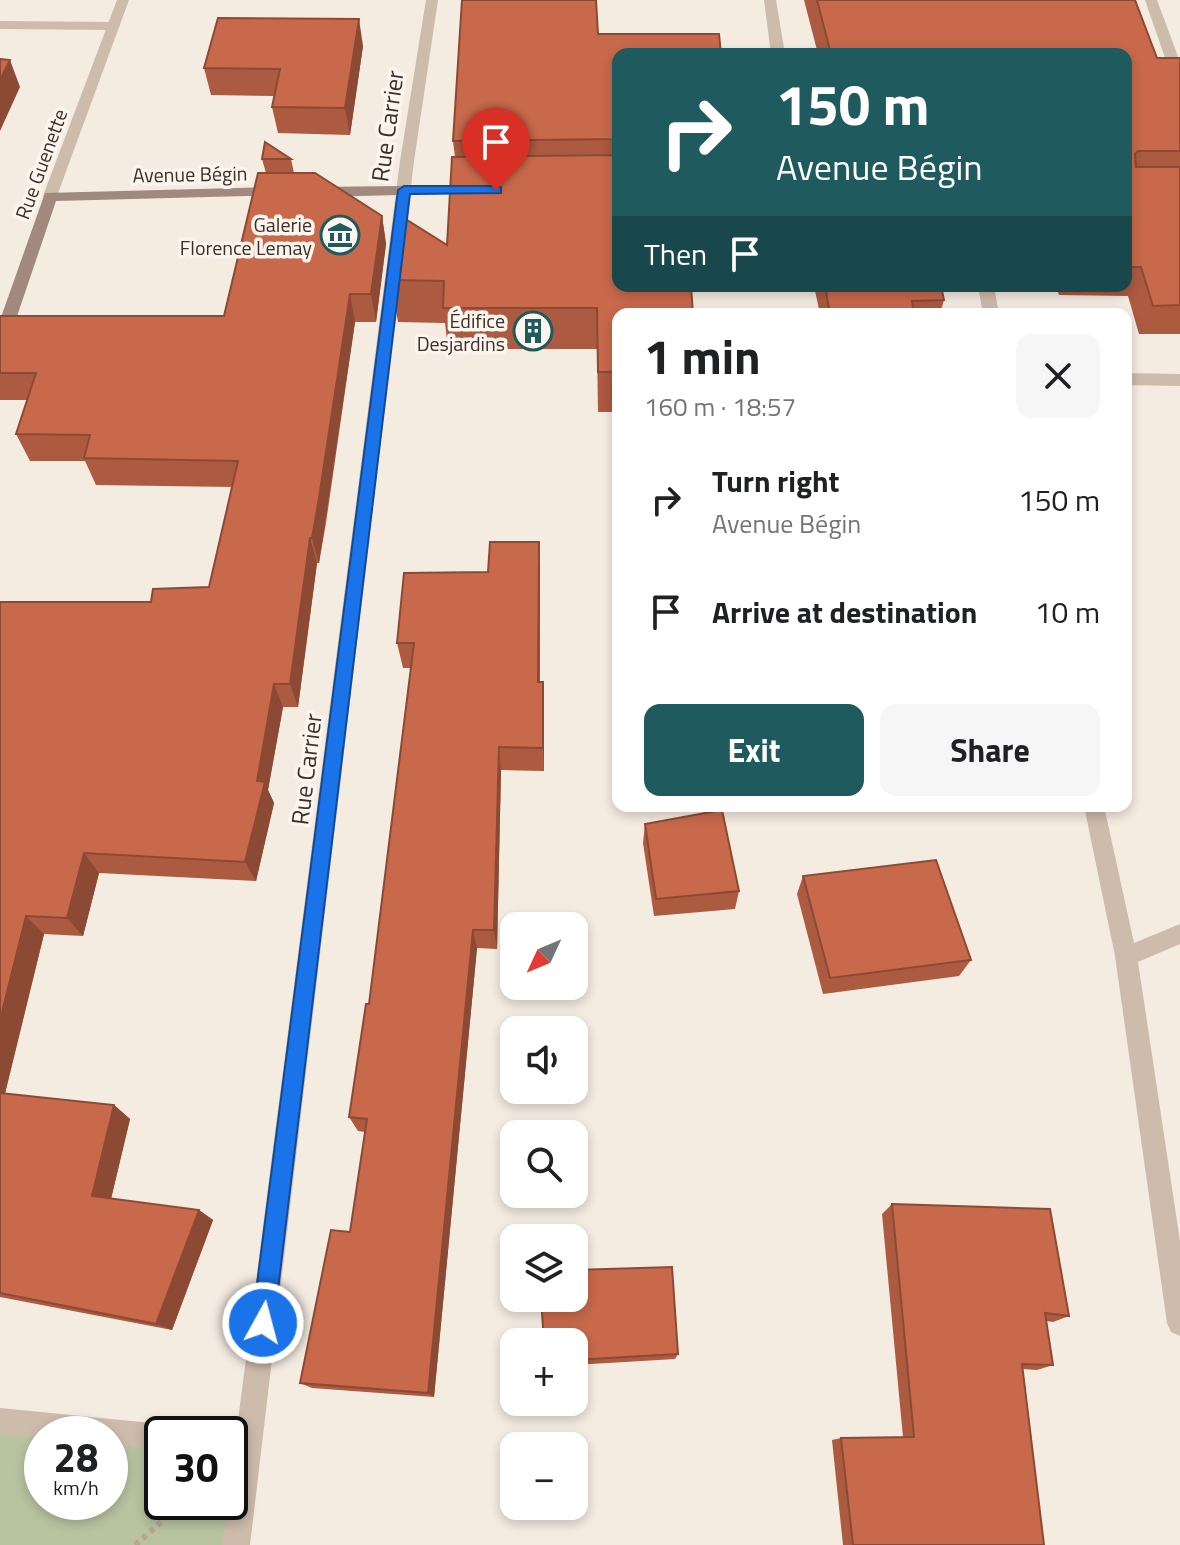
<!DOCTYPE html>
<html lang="en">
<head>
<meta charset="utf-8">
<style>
  :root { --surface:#fff; --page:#f6f6f6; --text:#202124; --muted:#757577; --accent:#1f5a5e }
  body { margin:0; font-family:"Titillium Web",sans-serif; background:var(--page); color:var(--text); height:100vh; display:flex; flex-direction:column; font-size:30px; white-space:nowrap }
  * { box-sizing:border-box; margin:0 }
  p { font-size:26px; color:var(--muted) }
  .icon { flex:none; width:44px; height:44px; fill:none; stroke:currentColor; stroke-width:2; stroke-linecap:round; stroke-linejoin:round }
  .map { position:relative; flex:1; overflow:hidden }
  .side { position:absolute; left:612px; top:308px; width:520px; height:504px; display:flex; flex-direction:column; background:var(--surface); border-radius:16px; box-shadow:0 4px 12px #0003 }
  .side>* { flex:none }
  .hud { position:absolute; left:612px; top:48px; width:520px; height:244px; border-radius:16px; box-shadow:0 4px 12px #0003; background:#1f5a5e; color:#fff; overflow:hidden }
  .needle { width:52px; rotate:226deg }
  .fabs { position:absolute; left:500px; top:912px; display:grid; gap:16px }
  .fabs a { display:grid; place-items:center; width:88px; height:88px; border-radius:16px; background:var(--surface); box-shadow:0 4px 12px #0003; font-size:40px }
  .speed { position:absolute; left:24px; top:1416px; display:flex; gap:16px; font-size:40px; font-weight:700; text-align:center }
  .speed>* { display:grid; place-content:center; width:104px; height:104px; border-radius:50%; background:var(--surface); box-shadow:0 4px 12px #0003; line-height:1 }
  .speed small { font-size:20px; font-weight:400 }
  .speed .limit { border:4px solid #111; border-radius:12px; background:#fff; color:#111 }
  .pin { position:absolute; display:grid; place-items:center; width:68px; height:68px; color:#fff; margin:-82px -34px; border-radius:50% 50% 50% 0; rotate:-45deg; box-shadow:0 0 8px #0007 }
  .pin .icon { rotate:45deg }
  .me { position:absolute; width:88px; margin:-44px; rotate:7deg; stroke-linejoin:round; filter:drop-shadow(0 0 6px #0008) }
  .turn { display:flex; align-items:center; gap:28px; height:168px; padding:0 32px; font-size:36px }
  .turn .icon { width:104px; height:104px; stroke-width:2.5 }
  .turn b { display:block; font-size:56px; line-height:68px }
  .then { display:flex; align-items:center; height:76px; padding:0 32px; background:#0003; gap:16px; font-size:30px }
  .round { display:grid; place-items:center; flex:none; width:84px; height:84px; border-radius:16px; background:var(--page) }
  .overview { display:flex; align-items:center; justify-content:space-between; height:136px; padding:0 32px }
  h1 { font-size:48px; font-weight:700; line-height:60px }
  .action { display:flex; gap:16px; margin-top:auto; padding:16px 32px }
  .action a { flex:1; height:92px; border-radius:16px; background:var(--accent); color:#fff; font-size:32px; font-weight:700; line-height:92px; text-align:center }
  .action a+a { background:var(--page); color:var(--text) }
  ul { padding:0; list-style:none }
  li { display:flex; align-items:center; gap:24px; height:112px; padding:0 32px }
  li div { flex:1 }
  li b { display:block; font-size:30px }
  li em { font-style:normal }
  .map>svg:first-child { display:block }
  .green { fill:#b8c4a0; fill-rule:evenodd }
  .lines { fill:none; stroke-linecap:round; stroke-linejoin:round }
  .path { stroke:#b9a596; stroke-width:6; stroke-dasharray:5 5; stroke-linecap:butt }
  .lane { fill:#cdbbac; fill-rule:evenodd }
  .street { fill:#cdbbac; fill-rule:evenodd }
  .secondary { fill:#a18a7d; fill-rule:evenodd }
  .wall { fill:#ac5a40 }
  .shaded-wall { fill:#8c4a34 }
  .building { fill:#c8694b; stroke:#8c4a34; stroke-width:2 }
  .route { fill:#1a73e8; stroke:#114b97; stroke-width:2 }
  .labels { text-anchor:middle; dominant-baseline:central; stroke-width:7; stroke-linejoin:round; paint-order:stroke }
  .far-street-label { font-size:20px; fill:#3b302b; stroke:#fbf5ee }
  .far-poi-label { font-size:20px; fill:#3b302b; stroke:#fbf5ee; text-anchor:end }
  .street-label { font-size:24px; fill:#3b302b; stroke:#fbf5ee }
</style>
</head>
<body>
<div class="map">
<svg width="1180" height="1545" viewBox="0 0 1180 1545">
  <rect width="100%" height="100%" fill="#f4ebe1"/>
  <!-- green -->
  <path class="green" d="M 0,1421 L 162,1437 L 162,1502 L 230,1502 L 230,1444 L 248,1446 L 235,1545 L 0,1545 ZM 42,1434 L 110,1434 L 110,1502 L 42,1502 Z"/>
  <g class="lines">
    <!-- path -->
    <polyline class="path" points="135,1545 184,1502"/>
    <!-- lane -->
    <g class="lane">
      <polygon points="764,0 776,0 785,54 771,54"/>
      <polygon points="0,21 113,22 120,26 113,30 0,29"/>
      <polygon points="1126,373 1180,374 1180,386 1126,385"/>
    </g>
    <!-- street -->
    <g class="street">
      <polygon points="117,0 129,0 57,196 55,199 45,199 43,196"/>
      <polygon points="426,0 438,0 414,161 250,1545 222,1545 400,161"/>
      <polygon points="1145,0 1157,0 1180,62 1180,85 1173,81"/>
      <polygon points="978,286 994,286 999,314 983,314"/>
      <polygon points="1084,806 1104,806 1134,943 1180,924 1180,944 1138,962 1180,1241 1180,1336 1171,1332 1167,1323 1115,956"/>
      <polygon points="0,1408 162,1424 171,1428 174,1434 162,1434 162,1450 110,1445 110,1434 42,1434 42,1438 0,1434"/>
    </g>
    <!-- secondary -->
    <g class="secondary">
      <polygon points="475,185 482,190 480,193 319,197 312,192 319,187"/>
      <polygon points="279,187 284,189 284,195 56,201 8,343 0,349 0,320 45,193"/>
    </g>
  </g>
  <!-- wall -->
  <g class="wall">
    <polygon points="804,0 1135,0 1157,58 1180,58 1180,334 1139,334 1128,296 1059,295 1056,286 1126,286 1126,54 818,54"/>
    <polygon points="598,34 618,54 618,412 598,412 597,349 448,349 445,323 398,322 391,280 447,245 455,157 453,141"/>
    <polygon points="363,46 350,135 278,133 272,107 274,96 211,95 204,68"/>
    <polygon points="262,159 291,159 294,173 382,216 386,244 376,322 355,322 326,523 319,563 317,563 298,707 283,707 268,790 274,803 256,881 99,873 83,936 44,934 5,1094 114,1105 130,1119 111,1199 199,1210 213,1220 172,1330 0,1297 0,602 151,602 209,587 232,487 96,485 85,461 30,461 16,434 27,400 0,400 0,316 224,316 266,173"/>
    <polygon points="814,286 941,286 944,300 940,314 820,314"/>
    <polygon points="540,568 540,682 543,682 544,706 544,771 501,770 497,949 477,948 434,1397 312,1388 300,1383 350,1232 365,1132 358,1131 349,1117 369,1004 411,668 403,668 397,643"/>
    <polygon points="645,824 739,891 735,909 654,916 643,843"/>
    <polygon points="803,876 971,960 959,976 823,994 797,894"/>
    <polygon points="892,1204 1069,1316 1053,1322 1046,1321 1053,1365 1037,1370 1023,1369 1044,1545 843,1545 832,1440 841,1438 903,1437 882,1214"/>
    <polygon points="574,1342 678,1354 675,1359 574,1365"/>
  </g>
  <!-- shaded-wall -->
  <g class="shaded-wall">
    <polygon points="359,19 363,46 350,135 345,108"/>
    <polygon points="10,60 20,87 0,131 0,80"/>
    <polygon points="382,216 386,244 376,322 371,294"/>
    <polygon points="350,294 355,322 319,563 312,538"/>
    <polygon points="310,538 317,563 298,707 290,684"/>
    <polygon points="539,542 540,568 539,706 538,682"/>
    <polygon points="543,682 544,706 544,771 543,748"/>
    <polygon points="274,684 283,707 268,790 274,803 256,881 245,862 257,781"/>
    <polygon points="499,747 501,770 497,949 494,930"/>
    <polygon points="84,853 99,873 83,936 67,918"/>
    <polygon points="26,916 44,934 2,1105 0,1103 0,1020"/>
    <polygon points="473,930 477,948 434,1397 428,1393"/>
    <polygon points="114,1105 130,1119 109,1207 92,1196"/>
    <polygon points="199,1210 213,1220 172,1330 156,1324"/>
  </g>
  <!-- building -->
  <g class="building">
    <polygon points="462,0 596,0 598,34 719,34 721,54 618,54 618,139 453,141"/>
    <polygon points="817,0 1135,0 1157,58 1180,58 1180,151 1138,151 1135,154 1136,167 1180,167 1180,305 1153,306 1141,267 1126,267 1126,54 831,54"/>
    <polygon points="218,18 359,19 345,108 272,107 280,69 204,68"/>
    <polygon points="0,59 10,60 0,80"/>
    <polygon points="265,142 291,159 262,159"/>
    <polygon points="618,155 618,286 691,286 693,314 618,314 618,372 598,372 597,308 443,308 444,281 391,280 399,215 447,245 452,157"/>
    <polygon points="258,173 315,173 382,216 371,294 350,294 319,498 312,538 310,538 290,684 274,684 257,781 265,782 245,862 84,853 67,918 26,916 0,1020 0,602 151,602 153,589 209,587 238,461 84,458 90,435 16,434 36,373 0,373 0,316 224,316"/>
    <polygon points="825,286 941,286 944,300 912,301 914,314 830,314"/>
    <polygon points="490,542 539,542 538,682 543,682 543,748 499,747 494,930 473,930 428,1393 300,1383 331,1230 350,1232 367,1119 349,1117 366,1004 369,1004 414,643 397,643 404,573 488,572"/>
    <polygon points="722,810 739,891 656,899 645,824"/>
    <polygon points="936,860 971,960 830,978 803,876"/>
    <polygon points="0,1093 114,1105 92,1196 199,1210 156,1324 0,1293"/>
    <polygon points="892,1204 1050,1209 1069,1316 1045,1313 1053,1365 1022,1364 1044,1545 853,1545 841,1438 914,1437"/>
    <polygon points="672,1267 678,1354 574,1360 574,1342 544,1342 541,1298 574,1298 574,1270"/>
  </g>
  <!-- route -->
  <polygon class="route" points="496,186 501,187 501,193 410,194 274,1323 271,1331 263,1334 255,1331 252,1323 398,190 404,186"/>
  <!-- icons -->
  <defs>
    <symbol id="museum-ring" viewBox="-11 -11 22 22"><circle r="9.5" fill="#fbf5ee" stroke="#1f5a5e" stroke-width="1.5"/><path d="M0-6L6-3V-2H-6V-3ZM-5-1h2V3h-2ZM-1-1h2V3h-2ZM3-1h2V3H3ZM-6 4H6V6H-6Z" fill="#1f5a5e"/></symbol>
    <symbol id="building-ring" viewBox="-11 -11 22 22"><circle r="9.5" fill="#fbf5ee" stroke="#1f5a5e" stroke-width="1.5"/><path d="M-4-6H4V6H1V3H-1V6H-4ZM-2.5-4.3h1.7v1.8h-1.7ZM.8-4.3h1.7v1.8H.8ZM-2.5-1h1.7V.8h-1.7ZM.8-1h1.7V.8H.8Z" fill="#1f5a5e"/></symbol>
  </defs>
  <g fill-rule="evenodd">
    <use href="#museum-ring" x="318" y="213" width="44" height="44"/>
    <use href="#building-ring" x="511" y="309" width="44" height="44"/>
  </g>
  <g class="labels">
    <!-- far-street labels -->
    <g class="far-street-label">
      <text transform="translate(41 164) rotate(-70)">Rue Guenette</text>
      <text transform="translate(190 174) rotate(-1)">Avenue Bégin</text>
    </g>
    <!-- far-poi labels -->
    <g class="far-poi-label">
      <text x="312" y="224">Galerie<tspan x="312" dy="23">Florence Lemay</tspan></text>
      <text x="505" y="320">Édifice<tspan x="505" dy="23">Desjardins</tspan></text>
    </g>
    <!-- street labels -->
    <g class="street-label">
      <text transform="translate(387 126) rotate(-82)">Rue Carrier</text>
      <text transform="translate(306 769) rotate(-83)">Rue Carrier</text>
    </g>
  </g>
</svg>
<div class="fabs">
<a><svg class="needle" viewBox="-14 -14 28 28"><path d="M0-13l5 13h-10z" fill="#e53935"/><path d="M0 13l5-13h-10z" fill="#757577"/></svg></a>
<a><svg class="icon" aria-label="sound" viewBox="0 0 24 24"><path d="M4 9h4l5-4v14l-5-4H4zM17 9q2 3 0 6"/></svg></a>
<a><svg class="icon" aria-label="search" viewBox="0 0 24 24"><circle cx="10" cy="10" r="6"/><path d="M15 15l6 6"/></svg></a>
<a><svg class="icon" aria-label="layers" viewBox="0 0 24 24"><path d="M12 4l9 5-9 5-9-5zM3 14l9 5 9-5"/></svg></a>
<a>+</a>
<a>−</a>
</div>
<div class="speed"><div>28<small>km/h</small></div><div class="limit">30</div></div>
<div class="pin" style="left:496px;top:190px;background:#d93025"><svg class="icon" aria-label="arrive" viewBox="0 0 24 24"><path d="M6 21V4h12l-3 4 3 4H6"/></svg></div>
<svg class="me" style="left:263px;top:1323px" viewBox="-20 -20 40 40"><circle r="17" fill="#1a73e8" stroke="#fff" stroke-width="3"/><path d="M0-11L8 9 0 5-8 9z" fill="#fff"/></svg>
<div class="hud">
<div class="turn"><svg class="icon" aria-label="right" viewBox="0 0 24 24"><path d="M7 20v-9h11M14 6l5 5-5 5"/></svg><div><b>150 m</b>Avenue Bégin</div></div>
<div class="then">Then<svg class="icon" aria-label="arrive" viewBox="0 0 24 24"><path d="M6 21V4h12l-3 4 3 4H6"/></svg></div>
</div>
<section class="side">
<div class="overview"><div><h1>1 min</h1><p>160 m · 18:57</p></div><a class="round"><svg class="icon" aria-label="close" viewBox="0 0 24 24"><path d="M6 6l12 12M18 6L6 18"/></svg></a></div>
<ul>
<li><svg class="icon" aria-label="right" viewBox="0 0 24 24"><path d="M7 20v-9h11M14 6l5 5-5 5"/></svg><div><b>Turn right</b><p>Avenue Bégin</p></div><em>150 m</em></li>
<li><svg class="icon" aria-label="arrive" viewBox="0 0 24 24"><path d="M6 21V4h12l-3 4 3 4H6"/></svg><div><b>Arrive at destination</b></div><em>10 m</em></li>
</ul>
<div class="action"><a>Exit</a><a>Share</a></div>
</section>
</div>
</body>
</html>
